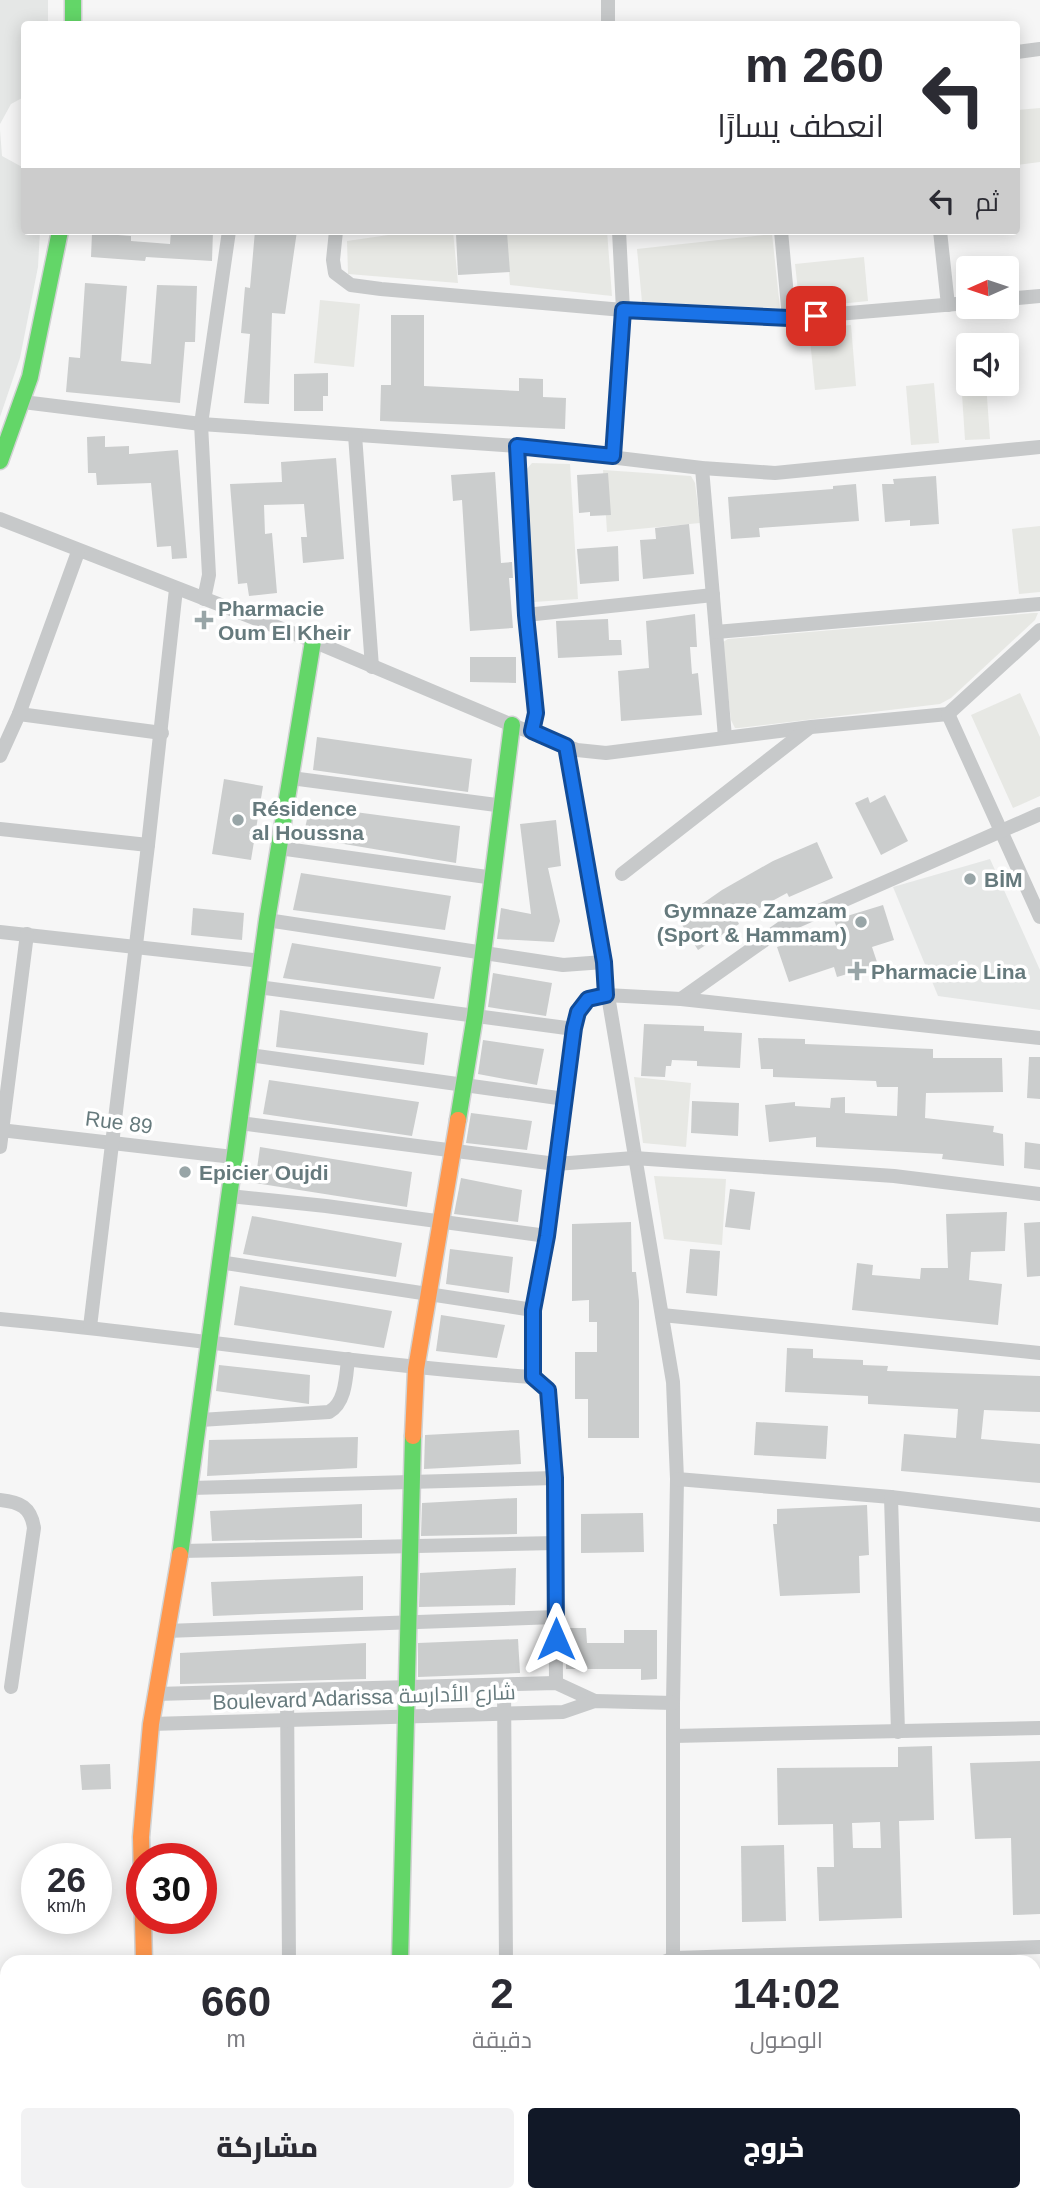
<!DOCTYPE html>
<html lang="ar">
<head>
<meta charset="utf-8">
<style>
  :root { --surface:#fff; --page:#f2f2f3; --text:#2b2b33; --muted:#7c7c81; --accent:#111827 }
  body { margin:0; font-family:Arial,Cairo,sans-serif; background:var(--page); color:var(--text); direction:rtl; height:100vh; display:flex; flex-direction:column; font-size:26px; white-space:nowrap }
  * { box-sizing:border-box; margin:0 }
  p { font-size:23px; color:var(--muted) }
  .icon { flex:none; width:38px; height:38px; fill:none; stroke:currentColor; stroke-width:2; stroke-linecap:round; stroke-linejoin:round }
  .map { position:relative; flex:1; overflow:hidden; direction:ltr }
  .panel { position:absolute; left:0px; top:1955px; width:1041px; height:247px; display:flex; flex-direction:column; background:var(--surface); border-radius:21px 21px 0 0; box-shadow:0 4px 18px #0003; direction:rtl }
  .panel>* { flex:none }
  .hud { position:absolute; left:21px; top:21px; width:999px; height:214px; border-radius:7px; box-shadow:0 4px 18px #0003; direction:rtl; background:#fff; color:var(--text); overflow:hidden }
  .needle { width:46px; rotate:267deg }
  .buttons { position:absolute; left:956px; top:256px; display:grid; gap:14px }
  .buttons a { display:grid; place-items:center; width:63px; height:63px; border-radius:7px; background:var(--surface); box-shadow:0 4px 18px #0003; font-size:35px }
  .speed { position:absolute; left:21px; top:1843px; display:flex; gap:14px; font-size:35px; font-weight:700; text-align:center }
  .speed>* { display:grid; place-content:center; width:91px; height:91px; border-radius:50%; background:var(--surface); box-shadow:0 4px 18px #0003; line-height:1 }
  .speed small { font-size:18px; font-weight:400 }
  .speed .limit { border:10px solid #d22; background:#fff; color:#111 }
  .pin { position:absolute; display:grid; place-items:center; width:60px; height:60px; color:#fff; margin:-30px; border-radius:14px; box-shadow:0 4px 10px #0006 }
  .me { position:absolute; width:77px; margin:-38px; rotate:0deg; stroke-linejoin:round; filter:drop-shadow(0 0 5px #0008) }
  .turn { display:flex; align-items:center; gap:24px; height:147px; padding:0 21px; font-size:32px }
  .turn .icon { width:91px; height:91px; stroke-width:2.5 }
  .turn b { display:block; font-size:49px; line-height:60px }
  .then { display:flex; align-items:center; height:66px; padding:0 21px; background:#0003; gap:14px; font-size:26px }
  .eta { display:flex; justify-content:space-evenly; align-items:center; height:119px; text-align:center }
  .eta b { font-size:42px; font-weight:800; line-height:49px }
  .primary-button { display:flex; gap:14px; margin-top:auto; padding:14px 21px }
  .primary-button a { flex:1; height:80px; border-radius:7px; background:var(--accent); color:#fff; font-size:28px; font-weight:800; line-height:80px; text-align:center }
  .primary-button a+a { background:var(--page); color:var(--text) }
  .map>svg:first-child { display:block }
  .built { fill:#e5e7e6 }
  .green { fill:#e7e8e4 }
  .building { fill:#cbcdcd; fill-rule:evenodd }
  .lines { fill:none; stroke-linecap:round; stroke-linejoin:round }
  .fast-casing { stroke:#d1d2d3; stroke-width:19 }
  .slow-casing { stroke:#d1d2d3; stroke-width:19 }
  .street { stroke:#c7c9ca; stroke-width:14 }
  .fast { stroke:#63d668; stroke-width:16 }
  .slow { stroke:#ff974d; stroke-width:16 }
  .route-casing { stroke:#114b97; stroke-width:18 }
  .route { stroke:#1a73e8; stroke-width:12 }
  .poi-dot { fill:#98a5a7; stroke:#fff; stroke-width:2.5 }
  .labels { text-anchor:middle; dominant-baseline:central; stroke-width:7; stroke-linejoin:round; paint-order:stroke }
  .poi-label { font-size:21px; font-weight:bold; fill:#667a7d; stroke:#fff; text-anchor:start }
  .street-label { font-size:21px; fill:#667a7d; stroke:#fff }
</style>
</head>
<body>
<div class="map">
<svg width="1040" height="2200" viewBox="0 0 1040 2200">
  <rect width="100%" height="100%" fill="#f6f6f6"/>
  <!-- built -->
  <g class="built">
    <polygon points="0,0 48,0 48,24 24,24 24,97 11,104 0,124"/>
    <polygon points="0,130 2,156 24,168 24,231 40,231 38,267 20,358 0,417"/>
    <polygon points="990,859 1040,970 1040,1010 938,996 893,887"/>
  </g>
  <!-- green -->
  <g class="green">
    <polygon points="1040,108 1040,162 1017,165 1017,110"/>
    <polygon points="416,231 453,231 458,283 348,274 347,241"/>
    <polygon points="506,231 607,231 612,296 510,285"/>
    <polygon points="772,234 780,308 642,302 637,249"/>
    <polygon points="864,257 868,301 800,308 795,264"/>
    <polygon points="320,300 360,304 354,367 314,363"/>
    <polygon points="851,325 856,386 815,390 809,329"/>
    <polygon points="961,379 968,379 968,383 986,383 990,439 965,440"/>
    <polygon points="934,383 939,443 911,445 906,386"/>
    <polygon points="532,463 570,464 578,599 534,602 526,470"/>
    <polygon points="603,470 691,476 695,483 700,523 607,532"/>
    <polygon points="1040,526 1040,592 1019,594 1012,529"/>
    <polygon points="1033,613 1038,613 1035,620 951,698 940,704 739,728 735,728 731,720 723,650 723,642 728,639"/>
    <polygon points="1020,693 1040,737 1040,796 1013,808 971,715"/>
    <polygon points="634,1077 691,1083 686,1147 643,1143"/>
    <polygon points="654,1176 726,1179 722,1245 664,1239"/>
  </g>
  <!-- building -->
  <g class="building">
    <polygon points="171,231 213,231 212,261 146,257 145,261 91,257 92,233 131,236 131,241 170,244"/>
    <polygon points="255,231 297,231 285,314 272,313 269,404 244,403 250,334 241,333 245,287 250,288"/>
    <polygon points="493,232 507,233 510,272 458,275 456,234"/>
    <polygon points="85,283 127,286 121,361 151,364 157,285 197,286 195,342 185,342 180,403 66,392 69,357 80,358"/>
    <polygon points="391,315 424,315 424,386 519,391 519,378 543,379 543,397 566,398 565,429 380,421 381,385 391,385"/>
    <polygon points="328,373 328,396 323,396 323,411 294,411 294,374"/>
    <polygon points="105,436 105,447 129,446 129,454 178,450 187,558 172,559 171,546 157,547 151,483 97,485 96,473 88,473 87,437"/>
    <polygon points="336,458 344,559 303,563 301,537 307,537 304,504 264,505 265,534 272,533 277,593 249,596 247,583 238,584 230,484 282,482 281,462"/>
    <polygon points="495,472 501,563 512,562 513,578 509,578 513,628 470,631 462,500 453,501 451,475"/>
    <polygon points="608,473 611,515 590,516 590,512 579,513 577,475"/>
    <polygon points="936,476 939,524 910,526 910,520 885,522 882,484 894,484 893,479"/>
    <polygon points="856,484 859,521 759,528 760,537 731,539 728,497 833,489 833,486"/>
    <polygon points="689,524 694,574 643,579 640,540 656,539 655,528"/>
    <polygon points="618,546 619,581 580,584 577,549"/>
    <polygon points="695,614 697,647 690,647 692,674 698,673 702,715 621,721 618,671 649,668 646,621"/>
    <polygon points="608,619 609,640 621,640 622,655 558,658 556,621"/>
    <polygon points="470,657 516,657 516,683 470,682"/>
    <polygon points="317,737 472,759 468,792 313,770"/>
    <polygon points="224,779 263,786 251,860 212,854"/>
    <polygon points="885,795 908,841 881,855 855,803 868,797 870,803"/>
    <polygon points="310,806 460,826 456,863 303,837"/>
    <polygon points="556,820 561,866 548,868 560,921 554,942 497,939 501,908 531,914 520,824"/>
    <polygon points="817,842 833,878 789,897 787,893 737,920 739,924 698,950 679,920 722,890 773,861"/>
    <polygon points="301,873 451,896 445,930 293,910"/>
    <polygon points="883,905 894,940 872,947 878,965 837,977 834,967 789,982 777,947 837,928 834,920"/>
    <polygon points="193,908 244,913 242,940 191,935"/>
    <polygon points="292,943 441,967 434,999 283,978"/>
    <polygon points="493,973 552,983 546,1016 488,1007"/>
    <polygon points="280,1010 428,1033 424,1065 276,1047"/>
    <polygon points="644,1024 704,1026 704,1031 742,1033 740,1068 697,1066 697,1061 672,1060 671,1066 666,1066 665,1077 641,1076"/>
    <polygon points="758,1038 805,1039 805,1044 933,1049 933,1058 1002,1058 1003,1092 926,1093 925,1118 994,1126 993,1132 1003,1134 1004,1166 942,1159 943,1154 816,1147 816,1137 769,1142 765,1105 795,1102 795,1106 830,1108 831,1098 845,1097 845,1113 897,1116 898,1087 877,1087 876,1081 773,1077 773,1069 761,1069"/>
    <polygon points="483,1040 544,1049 537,1085 478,1074"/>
    <polygon points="1029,1057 1040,1057 1040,1099 1027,1098"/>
    <polygon points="269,1080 419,1102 412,1136 263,1114"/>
    <polygon points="692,1101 739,1103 738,1136 691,1133"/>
    <polygon points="471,1113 532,1121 527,1150 466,1143"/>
    <polygon points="1025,1142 1040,1144 1040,1170 1024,1168"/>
    <polygon points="260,1147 412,1172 407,1207 255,1183"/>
    <polygon points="461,1178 522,1190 518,1222 454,1214"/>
    <polygon points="730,1189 755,1192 750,1230 725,1227"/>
    <polygon points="1007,1212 1005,1251 971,1252 969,1280 1002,1284 998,1325 852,1310 857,1263 873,1265 872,1275 920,1279 921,1268 948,1268 946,1214"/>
    <polygon points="252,1216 402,1243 396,1277 243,1254"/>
    <polygon points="631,1222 632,1272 636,1272 639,1301 639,1438 588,1438 588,1399 575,1399 575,1352 597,1352 597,1322 589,1322 589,1300 572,1301 572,1224"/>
    <polygon points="1040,1222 1040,1276 1027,1277 1024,1223"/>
    <polygon points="450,1249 513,1257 509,1293 446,1284"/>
    <polygon points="690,1249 720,1251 717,1296 686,1293"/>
    <polygon points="240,1286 392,1311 384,1348 234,1325"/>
    <polygon points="441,1315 505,1325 497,1358 436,1351"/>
    <polygon points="787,1348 813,1349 813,1358 863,1360 863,1365 888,1366 887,1371 1040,1376 1040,1412 984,1410 981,1439 1040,1444 1040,1483 901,1471 904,1434 956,1438 958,1409 868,1404 868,1396 785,1392"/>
    <polygon points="219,1365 310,1375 309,1404 216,1391"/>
    <polygon points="756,1422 828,1426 826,1459 754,1455"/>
    <polygon points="519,1430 521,1464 424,1469 425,1435"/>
    <polygon points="358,1437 357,1468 207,1476 209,1440"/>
    <polygon points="517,1498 517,1534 421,1536 422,1503"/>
    <polygon points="362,1504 362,1538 212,1541 210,1511"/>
    <polygon points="867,1505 869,1555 859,1556 860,1593 780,1596 773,1524 777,1524 777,1509"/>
    <polygon points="643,1513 644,1552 581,1553 581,1514"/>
    <polygon points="516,1568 515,1605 419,1607 420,1573"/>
    <polygon points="363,1576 363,1610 213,1616 211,1582"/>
    <polygon points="566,1628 586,1628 587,1643 624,1643 624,1630 657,1630 657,1679 641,1680 641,1669 566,1669"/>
    <polygon points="518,1639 520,1673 418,1677 418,1643"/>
    <polygon points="366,1643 366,1679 180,1684 180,1653"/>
    <path d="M 932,1746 L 934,1820 L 899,1821 L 902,1918 L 819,1921 L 817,1867 L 834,1867 L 833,1824 L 778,1825 L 777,1768 L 898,1767 L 898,1747 ZM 880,1822 L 881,1848 L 853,1848 L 852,1823 Z"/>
    <polygon points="1040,1761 1040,1914 1013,1915 1011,1838 975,1839 970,1763"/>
    <polygon points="110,1764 111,1789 82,1790 80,1765"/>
    <polygon points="784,1845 786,1921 742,1922 741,1846"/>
  </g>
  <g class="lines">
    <defs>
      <g id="fast">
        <polyline points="73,0 73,24"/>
        <polyline points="0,461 30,377 60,231"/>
        <polyline points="458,1120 475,1016 512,725"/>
        <polyline points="180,1555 267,920 313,641"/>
        <polyline points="400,1962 413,1436"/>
      </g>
      <g id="slow">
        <polyline points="413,1436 416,1369 458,1120"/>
        <polyline points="144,1962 141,1837 151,1724 180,1555"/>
      </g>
    </defs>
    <!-- fast casing -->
    <use href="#fast" class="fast-casing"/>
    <!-- slow casing -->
    <use href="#slow" class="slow-casing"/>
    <!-- street -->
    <g class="street">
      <polyline points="608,0 608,24"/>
      <polyline points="1017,52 1040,49"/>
      <polyline points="336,231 333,260 335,273 351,285 381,289 623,310 789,318 968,303"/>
      <polyline points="781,231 789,318"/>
      <polyline points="940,231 948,305"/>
      <polyline points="1006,299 1040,296"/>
      <polyline points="23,402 201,424 517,446 702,468 775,473 1040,447"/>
      <polyline points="355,435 372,667"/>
      <polyline points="517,446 526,615 536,713 532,731"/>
      <polyline points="613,456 623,310 619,231"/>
      <polyline points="702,468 725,737"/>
      <polyline points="0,519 313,641 512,725 577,750 606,753 811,727 948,714 1040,630"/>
      <polyline points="204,599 209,575 201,424 229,231"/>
      <polyline points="526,615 713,595"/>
      <polyline points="716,632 1040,604"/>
      <polyline points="19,714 162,733"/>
      <polyline points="948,714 1040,917"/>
      <polyline points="566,746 673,1382 677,1479 673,1703 673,1962"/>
      <polyline points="0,756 19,714 78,552"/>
      <polyline points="291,778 504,806"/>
      <polyline points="0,829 148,845"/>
      <polyline points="279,848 494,878"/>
      <polyline points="622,874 809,728"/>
      <polyline points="267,920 563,965 604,962"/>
      <polyline points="0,932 262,961"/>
      <polyline points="258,987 574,1029"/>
      <polyline points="681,999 783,927 1040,814"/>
      <polyline points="250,1055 565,1099"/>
      <polyline points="240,1123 556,1164 634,1158 894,1176 1040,1194"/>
      <polyline points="0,1130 233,1157"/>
      <polyline points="0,1147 27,934"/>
      <polyline points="229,1196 326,1206 547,1236"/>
      <polyline points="219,1262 533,1310"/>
      <polyline points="662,1315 1040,1353"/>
      <path d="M 0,1319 C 178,1335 354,1365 533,1377"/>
      <polyline points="90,1327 148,845 176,589"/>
      <path d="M 200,1420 L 329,1412 C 346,1403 346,1376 348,1359"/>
      <polyline points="677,1479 891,1497 1040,1515"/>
      <polyline points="191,1488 555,1478"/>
      <polyline points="891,1497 898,1732"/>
      <path d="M 0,1500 C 20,1502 31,1507 34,1528 L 11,1687"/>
      <polyline points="181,1551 556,1543"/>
      <polyline points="166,1631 556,1617"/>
      <polyline points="556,1683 555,1478 548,1390 533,1377 533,1310 547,1236 574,1029 578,1012 588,999 606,995 681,999 1040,1038"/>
      <polyline points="504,1685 506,1962"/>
      <polyline points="287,1692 289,1962"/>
      <polyline points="156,1694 556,1683 595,1701"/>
      <polyline points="151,1724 563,1712 595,1701 673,1703"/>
      <polyline points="673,1736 1040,1728"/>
      <polyline points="664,1962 674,1958 1040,1947"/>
      <polyline points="1034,2098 1040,2085"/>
      <polyline points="0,2150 7,2149"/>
      <polyline points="160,2194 160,2200"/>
      <polyline points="291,2194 291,2200"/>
      <polyline points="670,2194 670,2200"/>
      <polyline points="395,2200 395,2194"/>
      <polyline points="502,2200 502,2194"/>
      <polyline points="984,2200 986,2194"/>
    </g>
    <!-- fast -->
    <use href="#fast" class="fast"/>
    <!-- slow -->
    <use href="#slow" class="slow"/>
  </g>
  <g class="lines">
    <defs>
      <polyline id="route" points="556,1639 555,1478 548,1390 533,1377 533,1310 547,1236 574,1028 578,1012 588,999 606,995 604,962 566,746 532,731 536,713 526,615 517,446 613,456 623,310 789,318 816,316"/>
    </defs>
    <!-- route casing -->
    <use href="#route" class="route-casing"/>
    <!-- route -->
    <use href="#route" class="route"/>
  </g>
  <!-- markers -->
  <g class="poi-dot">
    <path d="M200.5 609.5h7v7h7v7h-7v7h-7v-7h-7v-7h7z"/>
    <circle cx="238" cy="820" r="7"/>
    <circle cx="970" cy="879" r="7"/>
    <circle cx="861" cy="922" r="7"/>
    <path d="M853.5 960.5h7v7h7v7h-7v7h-7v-7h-7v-7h7z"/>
    <circle cx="185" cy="1172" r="7"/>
  </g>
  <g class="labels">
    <!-- poi labels -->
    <g class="poi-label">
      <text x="218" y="608">Pharmacie<tspan x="218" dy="24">Oum El Kheir</tspan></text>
      <text x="252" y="808">Résidence<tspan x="252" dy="24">al Houssna</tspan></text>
      <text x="984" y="879">BİM</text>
      <text x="847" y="910" text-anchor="end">Gymnaze Zamzam<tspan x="847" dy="24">(Sport &amp; Hammam)</tspan></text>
      <text x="871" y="971">Pharmacie Lina</text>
      <text x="199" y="1172">Epicier Oujdi</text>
    </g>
    <!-- street labels -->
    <g class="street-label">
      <text transform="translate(119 1122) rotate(7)">Rue 89</text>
      <text transform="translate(364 1697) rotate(-2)">Boulevard Adarissa شارع الأدارسة</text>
    </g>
  </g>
</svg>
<div class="buttons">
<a><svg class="needle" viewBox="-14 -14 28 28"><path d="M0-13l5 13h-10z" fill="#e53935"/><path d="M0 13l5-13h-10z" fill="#7c7c81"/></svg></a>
<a><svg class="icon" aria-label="sound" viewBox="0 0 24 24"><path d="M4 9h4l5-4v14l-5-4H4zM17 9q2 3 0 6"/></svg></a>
</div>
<div class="speed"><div>26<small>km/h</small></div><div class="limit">30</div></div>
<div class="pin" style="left:816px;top:316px;background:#d93025"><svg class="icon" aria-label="arrive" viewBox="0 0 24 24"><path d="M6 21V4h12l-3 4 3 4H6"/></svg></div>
<svg class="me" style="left:556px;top:1639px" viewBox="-20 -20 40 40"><path d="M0-17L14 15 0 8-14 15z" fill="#1a73e8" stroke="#fff" stroke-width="4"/></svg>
<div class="hud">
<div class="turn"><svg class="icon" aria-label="left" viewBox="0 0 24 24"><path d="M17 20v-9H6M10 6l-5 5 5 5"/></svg><div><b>260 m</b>انعطف يسارًا</div></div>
<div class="then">ثم<svg class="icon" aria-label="left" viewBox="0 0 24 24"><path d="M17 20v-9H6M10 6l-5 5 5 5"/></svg></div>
</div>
<section class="panel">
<div class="eta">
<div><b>14:02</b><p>الوصول</p></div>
<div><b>2</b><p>دقيقة</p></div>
<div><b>660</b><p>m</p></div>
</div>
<div class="primary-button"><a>خروج</a><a>مشاركة</a></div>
</section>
</div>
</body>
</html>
